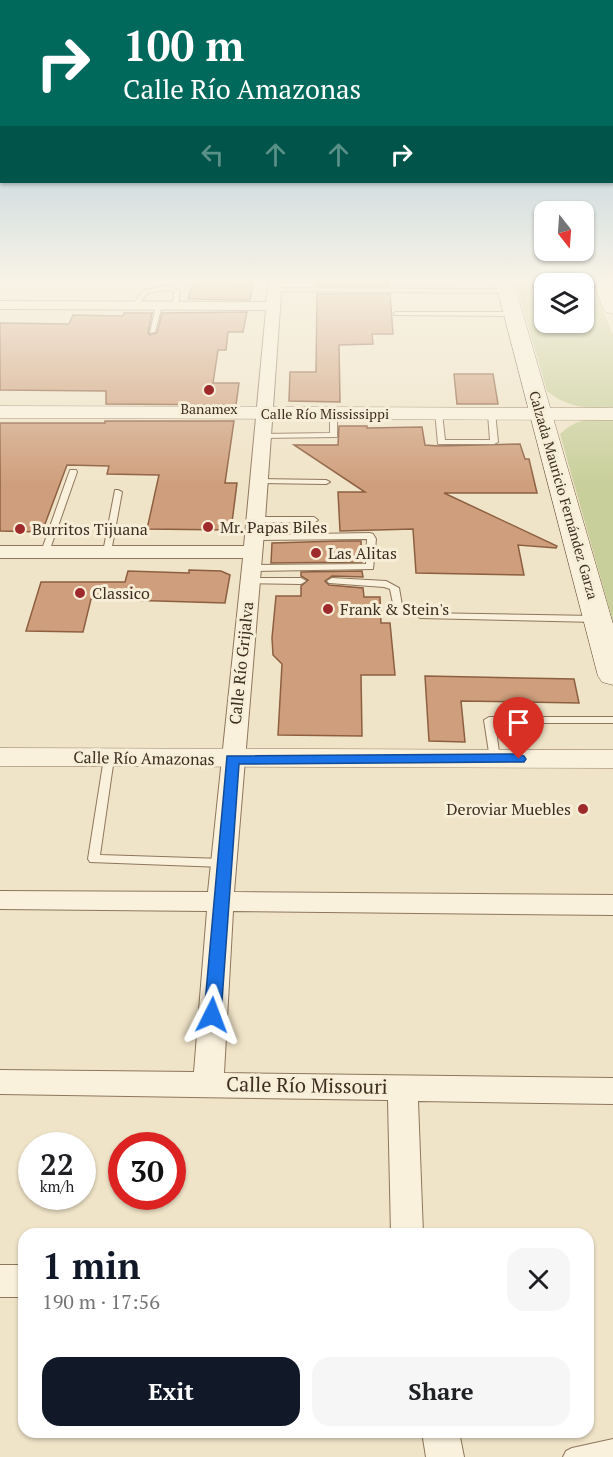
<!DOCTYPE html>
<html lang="en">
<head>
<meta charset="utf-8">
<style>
  :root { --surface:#fff; --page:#f6f6f6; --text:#202124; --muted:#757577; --accent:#111827 }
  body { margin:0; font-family:"PT Serif",serif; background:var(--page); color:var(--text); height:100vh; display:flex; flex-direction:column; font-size:22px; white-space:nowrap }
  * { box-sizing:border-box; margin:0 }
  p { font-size:20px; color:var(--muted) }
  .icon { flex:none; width:33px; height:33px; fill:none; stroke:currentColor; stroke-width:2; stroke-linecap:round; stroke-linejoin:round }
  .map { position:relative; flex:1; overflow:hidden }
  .side { position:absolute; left:18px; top:1228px; width:576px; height:210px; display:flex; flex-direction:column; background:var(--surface); border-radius:18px; box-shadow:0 2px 4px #0004 }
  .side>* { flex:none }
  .guide { position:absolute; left:0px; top:0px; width:614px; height:183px; box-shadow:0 2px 4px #0004; background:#00695c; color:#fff; overflow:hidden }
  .needle { width:39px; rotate:163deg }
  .tools { position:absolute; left:534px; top:201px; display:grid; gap:12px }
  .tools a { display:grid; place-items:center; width:60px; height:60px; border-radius:12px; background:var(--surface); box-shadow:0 2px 4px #0004; font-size:30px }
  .speed { position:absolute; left:18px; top:1132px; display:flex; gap:12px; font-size:30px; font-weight:700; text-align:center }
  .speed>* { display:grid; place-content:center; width:78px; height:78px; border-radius:50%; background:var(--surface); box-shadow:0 2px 4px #0004; line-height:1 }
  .speed small { font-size:15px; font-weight:400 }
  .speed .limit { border:9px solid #d22; background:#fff; color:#111 }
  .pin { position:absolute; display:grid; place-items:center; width:51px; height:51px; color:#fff; margin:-62px -26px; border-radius:50% 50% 50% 0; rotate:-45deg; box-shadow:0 0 6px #0007 }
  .pin .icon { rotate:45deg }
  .me { position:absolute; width:66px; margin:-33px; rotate:3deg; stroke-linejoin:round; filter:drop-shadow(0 0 4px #0008) }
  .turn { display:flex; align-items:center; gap:21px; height:126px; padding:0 24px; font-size:27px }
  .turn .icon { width:78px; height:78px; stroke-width:2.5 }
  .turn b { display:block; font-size:42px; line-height:51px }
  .lanes { display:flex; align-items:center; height:57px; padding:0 24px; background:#0003; justify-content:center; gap:30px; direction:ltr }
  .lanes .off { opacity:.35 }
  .round { display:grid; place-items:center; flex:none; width:63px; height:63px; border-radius:18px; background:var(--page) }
  .head { display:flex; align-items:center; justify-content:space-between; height:102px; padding:0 24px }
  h1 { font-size:36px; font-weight:700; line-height:45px; color:var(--accent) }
  .action { display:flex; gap:12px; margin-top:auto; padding:12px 24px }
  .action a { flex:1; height:69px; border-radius:18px; background:var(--accent); color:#fff; font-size:24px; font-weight:700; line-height:69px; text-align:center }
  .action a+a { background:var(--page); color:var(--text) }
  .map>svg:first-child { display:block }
  .green { fill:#c9cf9b; fill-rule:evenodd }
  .building { fill:#cf9f7d; stroke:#8d5f41; stroke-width:1.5 }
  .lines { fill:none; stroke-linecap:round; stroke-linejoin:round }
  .service-casing { stroke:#8d765c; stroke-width:2 }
  .minor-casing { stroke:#8d765c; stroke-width:2 }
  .tertiary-casing { stroke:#8d765c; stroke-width:1 }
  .secondary-casing { stroke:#6f573f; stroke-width:1 }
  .service { fill:#faf1dc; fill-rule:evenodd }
  .minor { fill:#faf1dc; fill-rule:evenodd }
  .tertiary { fill:#faf1dc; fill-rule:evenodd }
  .secondary { fill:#faf1dc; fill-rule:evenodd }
  .route { fill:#1a73e8; stroke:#114b97; stroke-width:1.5 }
  .poi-dot { fill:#9e2a2b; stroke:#f7eed8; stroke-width:2 }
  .labels { text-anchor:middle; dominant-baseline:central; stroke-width:6; stroke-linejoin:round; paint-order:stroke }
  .far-poi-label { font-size:14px; fill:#3d2e20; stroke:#f7eed8 }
  .far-street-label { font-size:14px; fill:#3d2e20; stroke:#f7eed8 }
  .poi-label { font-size:16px; fill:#3d2e20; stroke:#f7eed8; text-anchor:start }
  .street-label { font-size:16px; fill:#3d2e20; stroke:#f7eed8 }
  .near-street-label { font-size:20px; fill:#3d2e20; stroke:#f7eed8 }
</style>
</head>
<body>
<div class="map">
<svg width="613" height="1457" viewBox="0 0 613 1457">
  <rect width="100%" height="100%" fill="#f0e4c8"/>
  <!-- green -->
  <g class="green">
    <path d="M 515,280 L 590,280 L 613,335 L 613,407 C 589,410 566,407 547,391 ZM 544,284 L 584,284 L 584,322 L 544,322 Z"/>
    <path d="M 599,418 L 613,420 L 613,622 L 560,434 C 572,422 583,420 599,418 Z"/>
  </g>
  <!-- building -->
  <g class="building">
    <polygon points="318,280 388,280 389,286 318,286"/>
    <polygon points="193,283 253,284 250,300 188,299"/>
    <polygon points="317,294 390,294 393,334 372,334 373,344 339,345 340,402 289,401 290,372 316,372"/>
    <polygon points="247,312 243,332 228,332 226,350 218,350 213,383 239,383 236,405 106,404 106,391 0,390 0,323 69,324 73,315 123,316 124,313 152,313 148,333 150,335 157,333 162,313"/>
    <polygon points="454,374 493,374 498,404 457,404"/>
    <polygon points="105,421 234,421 225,483 237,483 231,530 147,529 159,475 107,474 109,466 67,465 42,532 0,531 0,423 105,423"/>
    <polygon points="339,426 367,426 367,428 422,427 425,445 438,446 520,444 525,459 529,459 537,493 444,493 557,546 556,548 518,545 524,575 416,573 413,529 340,531 338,492 365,492 294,445 338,445"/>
    <polygon points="340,541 361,541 362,562 271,563 272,543"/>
    <polygon points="189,570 221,571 230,575 225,603 91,599 83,632 26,631 41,582 125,582 128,571 189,573"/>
    <polygon points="362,571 363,577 332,576 325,581 329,585 363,588 364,597 380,597 381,623 390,623 395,675 361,675 362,736 278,735 282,664 273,655 272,638 276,596 301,596 301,586 308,580 301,576 301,572"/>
    <polygon points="425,676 574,679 579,703 461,701 465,742 429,741"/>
  </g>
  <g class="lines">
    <defs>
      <g id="service">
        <polygon points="165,286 180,290 178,306 173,305 174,291 165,290 148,293 137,306 132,305 144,290"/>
        <polygon points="274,288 508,289 511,291 508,293 272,291 271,290"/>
        <polygon points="159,303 162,305 155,332 150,333 156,305"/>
        <polygon points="396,312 514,312 517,314 514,316 394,315 394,313"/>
        <polygon points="330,410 337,412 337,437 262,438 258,436 262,434 330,433"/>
        <polygon points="435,411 442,413 445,440 490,440 488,414 495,412 498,442 494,444 438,444"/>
        <polygon points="70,470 76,470 77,472 49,552 48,554 42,554 41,552"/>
        <polygon points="256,479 326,480 330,482 326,484 259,483 255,481"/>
        <polygon points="115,490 118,490 122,492 111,552 107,555 103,552"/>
        <polygon points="256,517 314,517 318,520 314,523 253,522 252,520"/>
        <polygon points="370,533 373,534 376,539 373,569 251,571 247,568 251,565 366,564 367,539 254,540 251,539 251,535"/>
        <polygon points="250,578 301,578 306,581 301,584 247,583 245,581"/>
        <polygon points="332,578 386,581 399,588 403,611 398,614 395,613 390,589 384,587 329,583 327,581"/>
        <polygon points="423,613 596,616 601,619 596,622 420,618 418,616 420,614"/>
        <polygon points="489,717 613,717 613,723 495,723 500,759 495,762 490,759 484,720"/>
        <polygon points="109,755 114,758 100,855 223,859 227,860 229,863 227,866 223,867 90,862 88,859 104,758"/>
        <polygon points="613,1439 613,1457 563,1457 566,1451 572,1448"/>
      </g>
      <g id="minor">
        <polygon points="269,280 282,280 265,520 234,892 613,895 613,915 233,911 224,1073 613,1078 613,1104 418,1101 423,1234 391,1234 388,1100 0,1094 0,1070 194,1072 207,911 0,909 0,891 208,892 243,558 0,558 0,546 244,546 266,310 0,309 0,301 266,302"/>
        <rect x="0" y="1265" width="24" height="32"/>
        <polygon points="422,1432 459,1432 464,1457 426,1457"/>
      </g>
      <g id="tertiary">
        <polygon points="0,406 613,408 613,420 0,418"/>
        <polygon points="0,748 613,750 613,768 0,766"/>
      </g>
      <g id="secondary">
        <polygon points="495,280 513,280 613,624 613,685 602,682 598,676"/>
        <polygon points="592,280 610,280 613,286 613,314 606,312 603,308"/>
      </g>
    </defs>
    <!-- service casing -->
    <use href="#service" class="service-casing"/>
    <!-- minor casing -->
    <use href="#minor" class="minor-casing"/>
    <!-- tertiary casing -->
    <use href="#tertiary" class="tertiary-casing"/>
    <!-- secondary casing -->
    <use href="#secondary" class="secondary-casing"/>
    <!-- service -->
    <use href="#service" class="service"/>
    <!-- minor -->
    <use href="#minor" class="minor"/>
    <!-- tertiary -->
    <use href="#tertiary" class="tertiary"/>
    <!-- secondary -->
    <use href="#secondary" class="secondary"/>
  </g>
  <!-- sky -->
  <linearGradient id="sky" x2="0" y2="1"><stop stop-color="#8fbad6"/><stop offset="0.58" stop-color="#f8f3e6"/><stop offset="1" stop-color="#f8f3e6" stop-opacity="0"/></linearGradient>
  <rect width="613" height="484" fill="url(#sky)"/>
  <!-- route -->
  <polygon class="route" points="519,754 524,756 526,759 524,762 239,764 221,1015 218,1020 212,1022 206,1020 204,1015 227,756"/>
  <!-- markers -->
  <g class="poi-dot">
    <circle cx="209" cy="390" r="6"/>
    <circle cx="208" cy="527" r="6"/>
    <circle cx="20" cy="529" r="6"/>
    <circle cx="316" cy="553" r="6"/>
    <circle cx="80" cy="593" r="6"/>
    <circle cx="328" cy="609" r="6"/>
    <circle cx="583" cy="809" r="6"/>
  </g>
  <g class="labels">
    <!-- far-poi labels -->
    <g class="far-poi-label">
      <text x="209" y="408">Banamex</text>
    </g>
    <!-- far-street labels -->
    <g class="far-street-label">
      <text x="325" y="413">Calle Río Mississippi</text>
      <text transform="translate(564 495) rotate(74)">Calzada Mauricio Fernández Garza</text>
    </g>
    <!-- poi labels -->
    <g class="poi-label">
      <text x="220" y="527">Mr. Papas Biles</text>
      <text x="32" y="529">Burritos Tijuana</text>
      <text x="328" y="553">Las Alitas</text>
      <text x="92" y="593">Classico</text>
      <text x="340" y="609">Frank &amp; Stein's</text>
      <text x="571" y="809" text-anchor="end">Deroviar Muebles</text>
    </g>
    <!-- street labels -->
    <g class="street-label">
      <text transform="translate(241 663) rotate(-84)">Calle Río Grijalva</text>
      <text transform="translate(144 758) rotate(1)">Calle Río Amazonas</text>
    </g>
    <!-- near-street labels -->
    <g class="near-street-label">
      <text transform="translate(307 1085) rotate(1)">Calle Río Missouri</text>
    </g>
  </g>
</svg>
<div class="tools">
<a><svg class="needle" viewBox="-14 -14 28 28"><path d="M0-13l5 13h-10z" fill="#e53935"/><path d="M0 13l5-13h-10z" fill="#757577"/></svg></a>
<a><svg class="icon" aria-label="layers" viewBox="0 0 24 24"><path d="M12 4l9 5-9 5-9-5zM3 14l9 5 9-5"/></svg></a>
</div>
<div class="speed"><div>22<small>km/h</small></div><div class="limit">30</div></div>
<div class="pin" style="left:519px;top:759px;background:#d93025"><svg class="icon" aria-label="arrive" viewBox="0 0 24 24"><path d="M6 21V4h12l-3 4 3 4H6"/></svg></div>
<svg class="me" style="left:212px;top:1015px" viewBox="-20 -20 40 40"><path d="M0-17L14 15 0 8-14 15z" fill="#1a73e8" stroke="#fff" stroke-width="4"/></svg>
<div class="guide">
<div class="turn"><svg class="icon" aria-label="right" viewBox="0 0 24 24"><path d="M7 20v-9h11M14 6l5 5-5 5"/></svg><div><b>100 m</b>Calle Río Amazonas</div></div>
<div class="lanes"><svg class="icon off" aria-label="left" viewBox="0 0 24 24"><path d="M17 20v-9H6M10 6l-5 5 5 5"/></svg><svg class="icon off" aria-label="ahead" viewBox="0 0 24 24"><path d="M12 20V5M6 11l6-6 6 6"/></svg><svg class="icon off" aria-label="ahead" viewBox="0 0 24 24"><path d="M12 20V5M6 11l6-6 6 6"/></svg><svg class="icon" aria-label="right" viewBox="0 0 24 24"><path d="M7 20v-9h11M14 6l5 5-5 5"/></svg></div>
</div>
<section class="side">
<div class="head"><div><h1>1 min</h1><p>190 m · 17:56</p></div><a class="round"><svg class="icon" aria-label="close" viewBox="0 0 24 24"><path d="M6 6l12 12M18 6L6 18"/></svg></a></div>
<div class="action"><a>Exit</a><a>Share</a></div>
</section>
</div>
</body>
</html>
